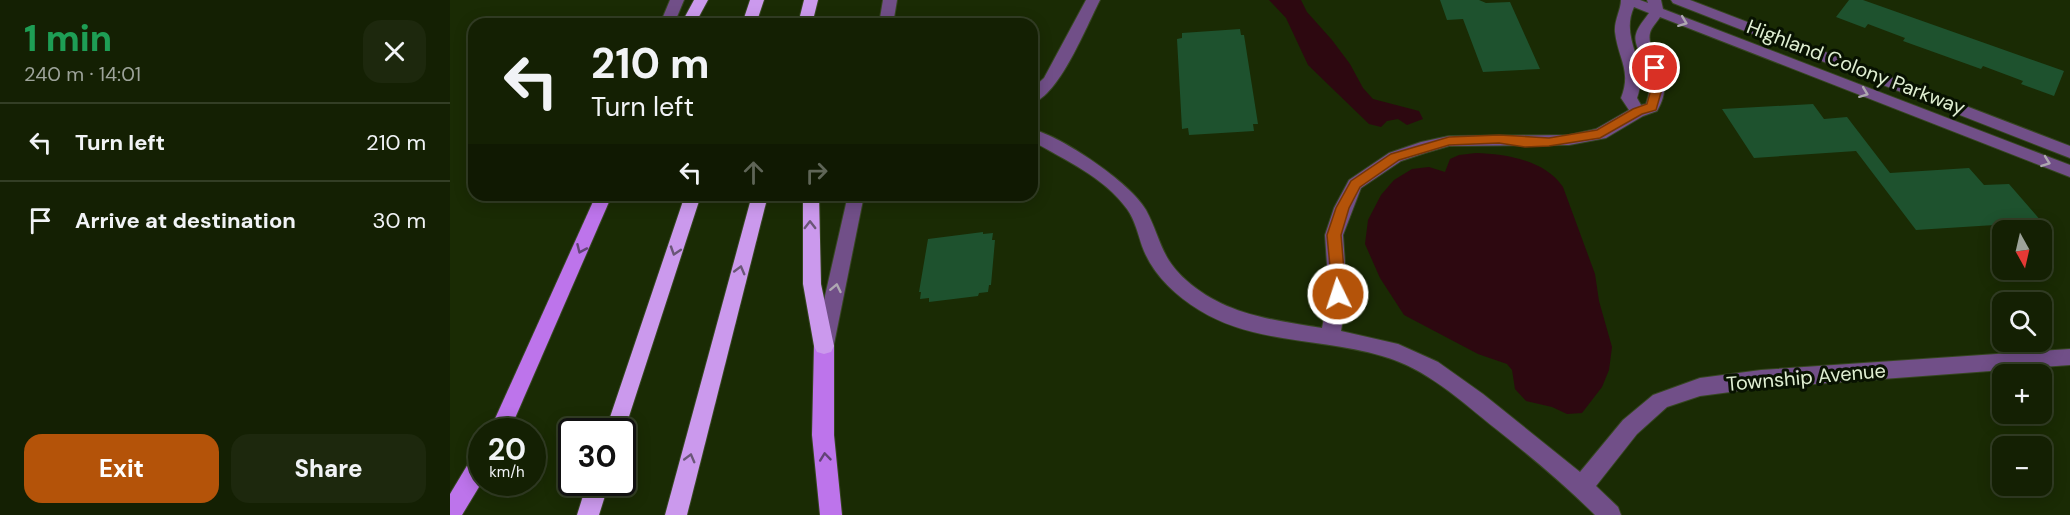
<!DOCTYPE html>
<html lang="en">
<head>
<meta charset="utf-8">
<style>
  :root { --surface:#142003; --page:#1d280d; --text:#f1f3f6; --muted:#9da39a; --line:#333e25; --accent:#b45309 }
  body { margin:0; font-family:"DM Sans",sans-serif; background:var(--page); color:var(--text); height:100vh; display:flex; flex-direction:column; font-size:22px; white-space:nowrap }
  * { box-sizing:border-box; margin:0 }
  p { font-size:20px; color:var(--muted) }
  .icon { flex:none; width:33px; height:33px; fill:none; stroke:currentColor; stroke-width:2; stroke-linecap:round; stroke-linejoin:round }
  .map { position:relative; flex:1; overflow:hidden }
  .drawer { display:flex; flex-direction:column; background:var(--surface); width:450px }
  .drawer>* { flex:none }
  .hud { position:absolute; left:18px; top:18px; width:570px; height:183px; border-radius:18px; box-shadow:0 3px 15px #0003,0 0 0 2px var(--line); background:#142003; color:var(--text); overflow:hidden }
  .needle { width:39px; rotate:172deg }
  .controls { position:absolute; left:1542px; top:220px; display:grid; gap:12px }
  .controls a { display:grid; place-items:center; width:60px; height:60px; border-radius:12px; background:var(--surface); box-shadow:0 3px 15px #0003,0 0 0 2px var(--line); font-size:30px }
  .speed { position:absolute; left:18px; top:418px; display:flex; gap:12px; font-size:30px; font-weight:700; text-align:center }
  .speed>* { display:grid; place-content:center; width:78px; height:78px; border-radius:50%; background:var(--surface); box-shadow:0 3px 15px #0003,0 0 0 2px var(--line); line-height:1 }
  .speed small { font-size:15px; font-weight:400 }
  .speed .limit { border:3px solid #111; border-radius:9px; background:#fff; color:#111 }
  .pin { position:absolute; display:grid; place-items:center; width:51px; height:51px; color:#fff; margin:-26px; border:3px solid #fff; border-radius:50%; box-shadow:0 2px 6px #0007 }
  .me { position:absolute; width:66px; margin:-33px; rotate:356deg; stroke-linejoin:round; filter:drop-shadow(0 0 4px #0008) }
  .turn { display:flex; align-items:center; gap:21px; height:126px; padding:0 24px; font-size:27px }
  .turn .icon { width:78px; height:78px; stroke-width:2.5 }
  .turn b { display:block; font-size:42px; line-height:51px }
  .lanes { display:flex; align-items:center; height:57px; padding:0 24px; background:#0003; justify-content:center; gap:30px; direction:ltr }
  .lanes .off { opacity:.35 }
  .round { display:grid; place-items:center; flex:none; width:63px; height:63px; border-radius:18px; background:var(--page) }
  .head { display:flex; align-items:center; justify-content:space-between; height:102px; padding:0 24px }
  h1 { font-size:36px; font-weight:800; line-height:45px; color:#1e9e55 }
  .primary-button { display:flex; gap:12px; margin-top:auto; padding:12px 24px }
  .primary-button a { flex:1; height:69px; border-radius:18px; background:var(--accent); color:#fff; font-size:24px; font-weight:800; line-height:69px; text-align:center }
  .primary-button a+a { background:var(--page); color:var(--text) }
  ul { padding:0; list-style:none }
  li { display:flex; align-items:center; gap:18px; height:78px; padding:0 24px; border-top:2px solid var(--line) }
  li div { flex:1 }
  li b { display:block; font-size:22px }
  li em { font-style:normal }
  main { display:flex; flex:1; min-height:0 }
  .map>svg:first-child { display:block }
  .water { fill:#2d0810 }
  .building { fill:#1e522e }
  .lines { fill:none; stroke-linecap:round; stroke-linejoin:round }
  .minor-casing { stroke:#364621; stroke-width:2 }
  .major-casing { stroke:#364621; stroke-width:2 }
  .highway-casing { stroke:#364621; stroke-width:2 }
  .minor { fill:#714f88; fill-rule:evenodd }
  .major { fill:#bd74eb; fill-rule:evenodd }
  .highway { fill:#cb99ed; fill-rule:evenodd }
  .oneway { stroke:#aea7b1 }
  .oneway2 { stroke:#6a5677 }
  .oneway3 { stroke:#624376 }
  .route { fill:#b45309; stroke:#753606; stroke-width:1.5 }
  .labels { text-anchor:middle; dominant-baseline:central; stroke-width:6; stroke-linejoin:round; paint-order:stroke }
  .street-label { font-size:20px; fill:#e0efd3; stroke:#081201 }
</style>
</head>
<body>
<main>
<section class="drawer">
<div class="head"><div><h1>1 min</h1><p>240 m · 14:01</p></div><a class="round"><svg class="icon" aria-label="close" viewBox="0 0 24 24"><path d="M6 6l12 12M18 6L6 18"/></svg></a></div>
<ul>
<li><svg class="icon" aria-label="left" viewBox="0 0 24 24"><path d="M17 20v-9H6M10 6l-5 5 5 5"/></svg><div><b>Turn left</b></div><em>210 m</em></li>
<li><svg class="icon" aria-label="arrive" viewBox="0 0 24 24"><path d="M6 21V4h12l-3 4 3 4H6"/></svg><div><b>Arrive at destination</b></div><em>30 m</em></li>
</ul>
<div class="primary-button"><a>Exit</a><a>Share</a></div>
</section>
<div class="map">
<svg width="1620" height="515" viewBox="0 0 1620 515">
  <rect width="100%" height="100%" fill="#1a2b04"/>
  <!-- water -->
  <g class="water">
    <polygon points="819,0 851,0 857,12 882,40 900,64 913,88 923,99 969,111 973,119 957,125 948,119 937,121 931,127 919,124 858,65 836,18"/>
    <path d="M 1026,153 C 1056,154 1095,160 1113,187 L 1145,274 L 1149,301 L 1162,347 L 1159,370 L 1152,387 L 1132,413 L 1117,414 L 1102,407 L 1076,401 L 1065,389 L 1062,370 L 1057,364 L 1028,354 L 954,315 L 930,278 L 915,244 L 918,220 L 931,195 L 944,180 L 962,169 L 979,167 L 995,172 L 1000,159 L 1009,155 Z"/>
  </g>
  <!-- building -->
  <g class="building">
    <polygon points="990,0 1029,0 1036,3 1060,2 1090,69 1033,72 1013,19 997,20"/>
    <polygon points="1399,0 1413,0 1614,71 1604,96 1571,84 1573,81 1533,66 1531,69 1453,41 1455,38 1418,24 1415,28 1386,17"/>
    <polygon points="790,29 791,35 794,35 808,124 803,124 804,131 739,135 738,128 732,129 727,39 732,38 732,33"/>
    <polygon points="1363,104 1374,119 1397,117 1440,173 1519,168 1534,185 1559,184 1592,222 1466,230 1406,151 1304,158 1272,109"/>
    <polygon points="533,232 533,234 543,233 542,240 545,240 541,285 539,285 538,292 529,293 528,296 479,302 479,298 470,299 471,292 469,292 478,239"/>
  </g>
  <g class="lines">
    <defs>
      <g id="minor">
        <polygon points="220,0 234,0 224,24 210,24"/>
        <polygon points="433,0 447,0 443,24 429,24"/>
        <path d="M 636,0 L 650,0 C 637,25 609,96 582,103 L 582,89 L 594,78 Z"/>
        <path d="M 1171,0 L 1190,0 L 1198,3 L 1197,0 L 1211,0 L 1213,9 L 1620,165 L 1620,177 L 1210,17 C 1207,22 1201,28 1200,33 C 1195,53 1229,74 1207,111 L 1193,116 L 1156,138 L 1119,145 L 999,146 L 975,153 L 951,161 L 911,188 L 893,235 L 897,294 L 891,331 L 948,344 L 988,362 L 1033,394 L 1130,472 L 1173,420 L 1203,395 L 1250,378 L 1311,370 L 1620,349 L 1620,365 L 1311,388 L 1250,396 L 1217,407 L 1187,434 L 1146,486 L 1168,507 L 1171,515 L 1145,515 C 1114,484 1080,456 1046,429 C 1011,401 976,368 932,356 C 872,338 803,344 749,310 C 725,295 702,274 692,246 C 688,234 685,220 677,209 C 654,177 615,160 582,141 L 582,129 C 612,137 680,182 696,210 C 711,238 710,257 736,280 C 775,315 823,320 872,328 L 879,294 L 875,235 L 884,208 L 899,180 L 939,153 L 971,142 L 999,136 L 1119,135 L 1146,129 L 1179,110 L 1171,98 C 1182,70 1168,59 1165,32 C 1164,20 1171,10 1171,0 ZM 1184,7 L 1199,13 C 1195,19 1188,26 1186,34 C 1181,50 1209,71 1196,104 L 1191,105 L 1187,98 C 1200,63 1169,40 1184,7 Z"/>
        <polygon points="1221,0 1240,0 1620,146 1620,158 1223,3"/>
        <polygon points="398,195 414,195 384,344 381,350 374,352 367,350 364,344"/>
      </g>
      <g id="major">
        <polygon points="146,195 162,195 59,432 39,432"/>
        <polygon points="374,338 381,340 384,346 384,435 392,515 370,515 362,435 364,346 367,340"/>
        <polygon points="32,451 32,482 12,515 0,515 0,494 24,454"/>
      </g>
      <g id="highway">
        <polygon points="244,0 258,0 245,24 231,24"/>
        <polygon points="300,0 314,0 306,24 292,24"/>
        <polygon points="354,0 368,0 362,24 348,24"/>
        <polygon points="235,195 251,195 172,438 172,432 155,432"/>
        <polygon points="302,195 318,195 237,515 215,515"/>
        <polygon points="353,195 369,195 371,284 384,346 381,352 374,354 367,352 364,346 353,284"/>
        <polygon points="137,483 159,483 149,515 127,515"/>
      </g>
    </defs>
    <!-- minor casing -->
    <use href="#minor" class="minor-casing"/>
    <!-- major casing -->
    <use href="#major" class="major-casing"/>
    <!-- highway casing -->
    <use href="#highway" class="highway-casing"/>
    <!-- minor -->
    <use href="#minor" class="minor"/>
    <!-- major -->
    <use href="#major" class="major"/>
    <!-- highway -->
    <use href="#highway" class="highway"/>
  </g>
  <!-- one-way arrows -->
  <defs><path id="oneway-chevron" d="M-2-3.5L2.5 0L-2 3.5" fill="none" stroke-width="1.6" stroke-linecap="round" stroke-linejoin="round" transform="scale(1.5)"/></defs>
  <g class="oneway">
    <use href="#oneway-chevron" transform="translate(1233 22) rotate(21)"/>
    <use href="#oneway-chevron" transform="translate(1414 93) rotate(21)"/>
    <use href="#oneway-chevron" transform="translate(1596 162) rotate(20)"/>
    <use href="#oneway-chevron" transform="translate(386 288) rotate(-78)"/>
  </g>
  <g class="oneway2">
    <use href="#oneway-chevron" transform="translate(360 225) rotate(-90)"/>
    <use href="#oneway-chevron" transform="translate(225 251) rotate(108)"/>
    <use href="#oneway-chevron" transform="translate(290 270) rotate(-75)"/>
    <use href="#oneway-chevron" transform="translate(240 458) rotate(-75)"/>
  </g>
  <g class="oneway3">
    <use href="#oneway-chevron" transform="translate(131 249) rotate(114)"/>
    <use href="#oneway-chevron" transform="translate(375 457) rotate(-96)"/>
  </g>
  <!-- route -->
  <polygon class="route" points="1205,65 1210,68 1214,82 1206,110 1192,114 1150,138 1099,146 1075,147 1049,143 999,145 949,160 910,187 899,208 891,235 896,294 893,298 883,298 877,235 886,208 901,181 941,154 999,137 1049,135 1099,138 1147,130 1183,109 1197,104 1203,82 1199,68"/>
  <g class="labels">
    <!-- street labels -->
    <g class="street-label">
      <text transform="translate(1406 67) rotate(21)">Highland Colony Parkway</text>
      <text transform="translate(1356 377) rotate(-5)">Township Avenue</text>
    </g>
  </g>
</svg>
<div class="controls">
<a><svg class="needle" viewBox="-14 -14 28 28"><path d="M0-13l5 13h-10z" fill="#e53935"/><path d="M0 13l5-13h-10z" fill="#9da39a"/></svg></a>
<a><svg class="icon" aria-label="search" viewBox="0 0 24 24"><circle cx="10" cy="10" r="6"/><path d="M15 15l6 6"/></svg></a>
<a>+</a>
<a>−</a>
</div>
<div class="speed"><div>20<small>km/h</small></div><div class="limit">30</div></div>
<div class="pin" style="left:1205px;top:68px;background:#d93025"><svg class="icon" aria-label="arrive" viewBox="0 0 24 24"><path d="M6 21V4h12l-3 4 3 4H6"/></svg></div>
<svg class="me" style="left:888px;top:294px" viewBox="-20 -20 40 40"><circle r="17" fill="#b45309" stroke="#fff" stroke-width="3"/><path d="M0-11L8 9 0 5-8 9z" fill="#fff"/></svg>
<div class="hud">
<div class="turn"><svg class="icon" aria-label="left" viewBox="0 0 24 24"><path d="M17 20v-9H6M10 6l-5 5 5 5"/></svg><div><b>210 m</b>Turn left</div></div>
<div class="lanes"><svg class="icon" aria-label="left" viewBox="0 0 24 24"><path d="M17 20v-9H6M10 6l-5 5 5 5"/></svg><svg class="icon off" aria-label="ahead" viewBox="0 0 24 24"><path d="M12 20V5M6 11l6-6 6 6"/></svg><svg class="icon off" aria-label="right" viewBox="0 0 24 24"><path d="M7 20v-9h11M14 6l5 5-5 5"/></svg></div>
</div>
</div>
</main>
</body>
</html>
